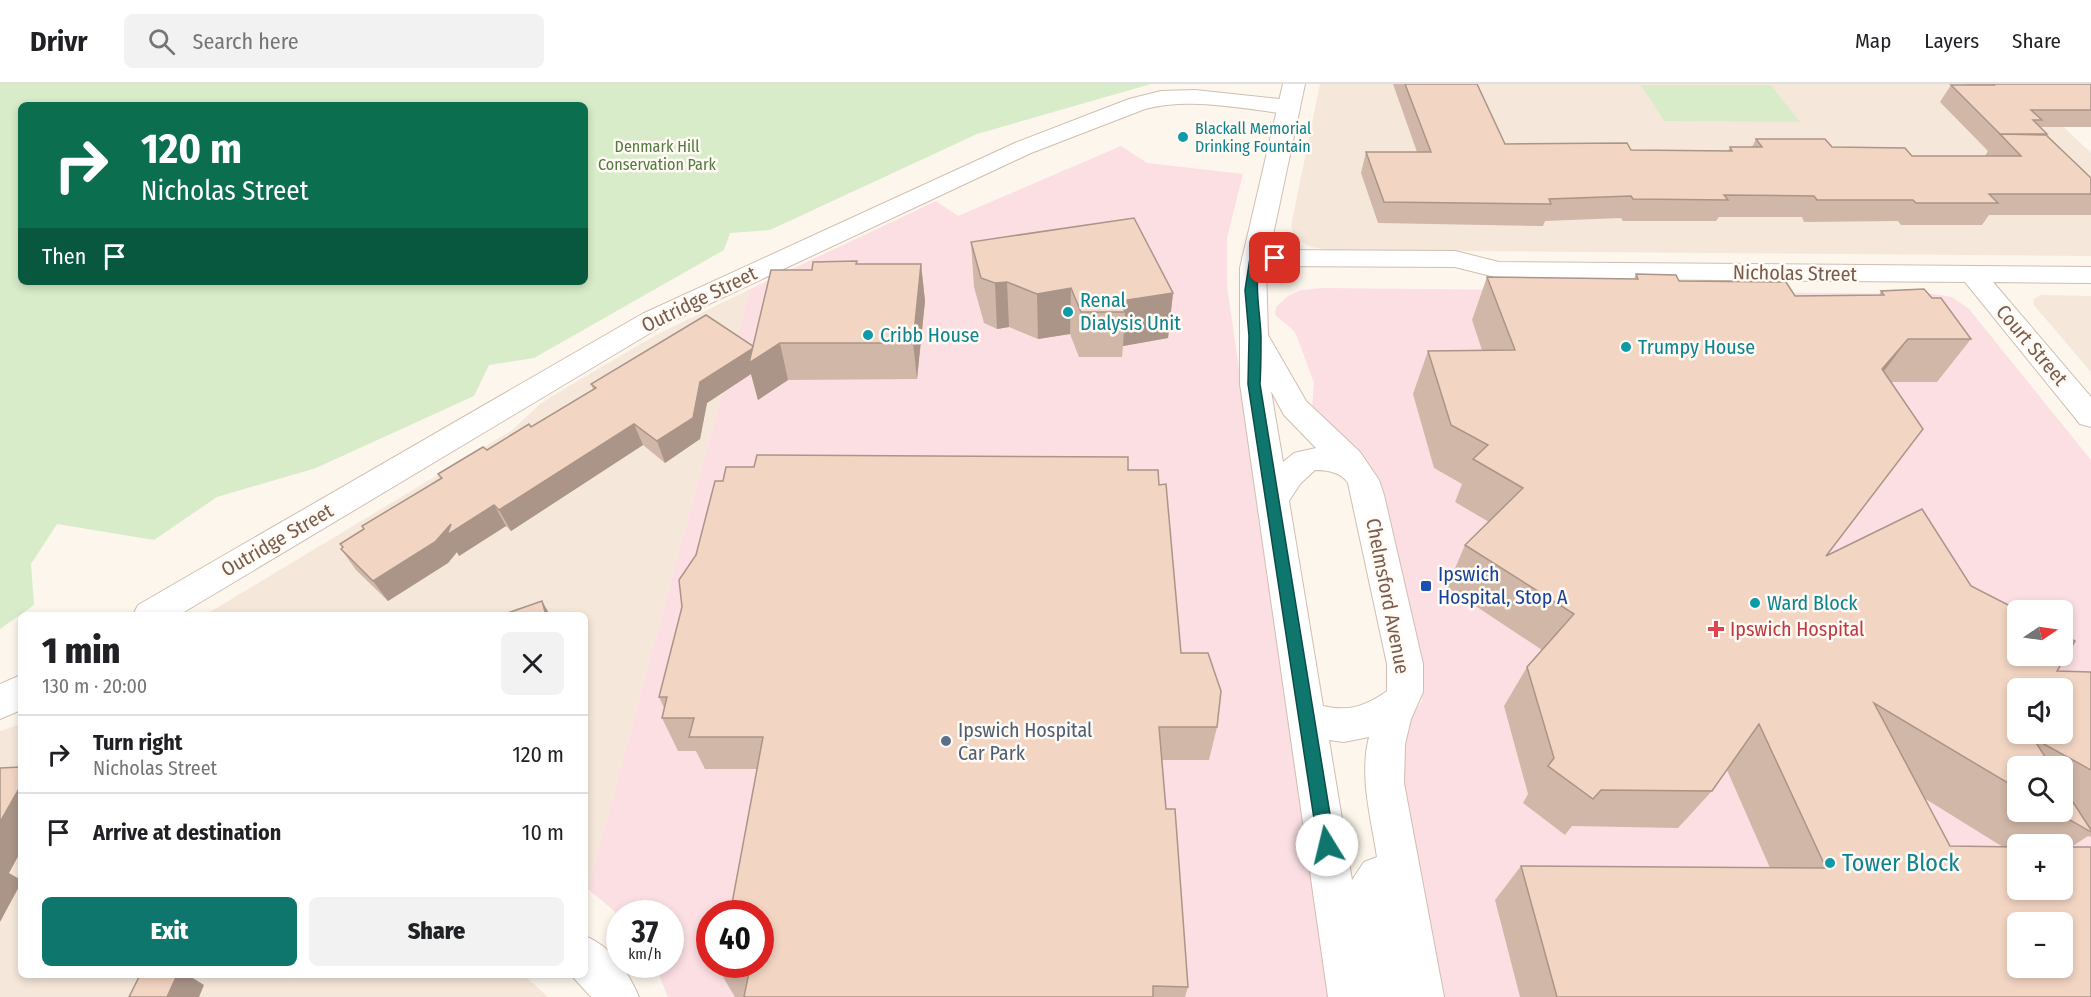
<!DOCTYPE html>
<html lang="en">
<head>
<meta charset="utf-8">
<style>
  :root { --surface:#fff; --page:#f2f2f2; --text:#202124; --muted:#757577; --line:#e0e0e0; --accent:#0f766e }
  body { margin:0; font-family:"Fira Sans Condensed",sans-serif; background:var(--page); color:var(--text); height:100vh; display:flex; flex-direction:column; font-size:22px; white-space:nowrap }
  * { box-sizing:border-box; margin:0 }
  p { font-size:20px; color:var(--muted) }
  .icon { flex:none; width:33px; height:33px; fill:none; stroke:currentColor; stroke-width:2; stroke-linecap:round; stroke-linejoin:round }
  .map { position:relative; flex:1; overflow:hidden }
  .sheet { position:absolute; left:18px; top:528px; width:570px; height:366px; display:flex; flex-direction:column; background:var(--surface); border-radius:9px; box-shadow:0 3px 9px #0003 }
  .sheet>* { flex:none }
  .banner { position:absolute; left:18px; top:18px; width:570px; height:183px; border-radius:9px; box-shadow:0 3px 9px #0003; background:#0b6e4f; color:#fff; overflow:hidden }
  .needle { width:39px; rotate:77deg }
  .buttons { position:absolute; left:2007px; top:516px; display:grid; gap:12px }
  .buttons a { display:grid; place-items:center; width:66px; height:66px; border-radius:9px; background:var(--surface); box-shadow:0 3px 9px #0003; font-size:30px }
  .speed { position:absolute; left:606px; top:816px; display:flex; gap:12px; font-size:30px; font-weight:700; text-align:center }
  .speed>* { display:grid; place-content:center; width:78px; height:78px; border-radius:50%; background:var(--surface); box-shadow:0 3px 9px #0003; line-height:1 }
  .speed small { font-size:15px; font-weight:400 }
  .speed .limit { border:9px solid #d22; background:#fff; color:#111 }
  .pin { position:absolute; display:grid; place-items:center; width:51px; height:51px; color:#fff; margin:-26px; border-radius:12px; box-shadow:0 3px 9px #0006 }
  .me { position:absolute; width:66px; margin:-33px; rotate:351deg; stroke-linejoin:round; filter:drop-shadow(0 0 4px #0008) }
  .turn { display:flex; align-items:center; gap:21px; height:126px; padding:0 24px; font-size:27px }
  .turn .icon { width:78px; height:78px; stroke-width:2.5 }
  .turn b { display:block; font-size:42px; line-height:51px }
  .then { display:flex; align-items:center; height:57px; padding:0 24px; background:#0003; gap:12px; font-size:22px }
  .round { display:grid; place-items:center; flex:none; width:63px; height:63px; border-radius:9px; background:var(--page) }
  .overview { display:flex; align-items:center; justify-content:space-between; height:102px; padding:0 24px }
  h1 { font-size:36px; font-weight:800; line-height:45px }
  .cta { display:flex; gap:12px; margin-top:auto; padding:12px 24px }
  .cta a { flex:1; height:69px; border-radius:9px; background:var(--accent); color:#fff; font-size:24px; font-weight:800; line-height:69px; text-align:center }
  .cta a+a { background:var(--page); color:var(--text) }
  ul { padding:0; list-style:none }
  li { display:flex; align-items:center; gap:18px; height:78px; padding:0 24px; border-top:2px solid var(--line) }
  li div { flex:1 }
  li b { display:block; font-size:22px }
  li em { font-style:normal }
  header { display:flex; align-items:center; gap:36px; box-sizing:border-box; height:84px; padding:0 30px; background:var(--surface); border-bottom:2px solid var(--line) }
  header strong { font-size:28px }
  nav { display:flex; gap:33px; margin-inline-start:auto; font-size:21px }
  .search { width:420px; height:54px; background:var(--page); display:flex; align-items:center; gap:15px; box-sizing:border-box; padding:0 21px; border-radius:9px; color:var(--muted); font-size:22px }
  .map>svg:first-child { display:block }
  .residential { fill:#f5e8da }
  .medical { fill:#fbdfe3; fill-rule:evenodd }
  .green { fill:#d8ecc9; fill-rule:evenodd }
  .lines { fill:none; stroke-linecap:round; stroke-linejoin:round }
  .minor-casing { stroke:#d1beb0; stroke-width:2 }
  .tertiary-casing { stroke:#d1beb0; stroke-width:2 }
  .minor { fill:#fff; fill-rule:evenodd }
  .tertiary { fill:#fff; fill-rule:evenodd }
  .wall { fill:#d1b7a8; fill-rule:evenodd }
  .shaded-wall { fill:#aa9588 }
  .building { fill:#f3d5c3; stroke:#aa9588; stroke-width:1.5; fill-rule:evenodd }
  .route { fill:#0f766e; stroke:#0a4d48; stroke-width:1.5 }
  .culture-dot { fill:#0f9aa8; stroke:#fffaf3; stroke-width:2 }
  .transit-dot { fill:#1a4fb4; stroke:#fffaf3; stroke-width:2 }
  .health-dot { fill:#e0444e; stroke:#fffaf3; stroke-width:2 }
  .service-dot { fill:#5c6f8a; stroke:#fffaf3; stroke-width:2 }
  .labels { text-anchor:middle; dominant-baseline:central; stroke-width:5; stroke-linejoin:round; paint-order:stroke }
  .far-culture-label { font-size:16px; fill:#0d838f; stroke:#fffaf3; text-anchor:start }
  .far-park-label { font-size:16px; fill:#537a41; stroke:#fffaf3 }
  .street-label { font-size:20px; fill:#7a5c4d; stroke:#fffaf3 }
  .culture-label { font-size:20px; fill:#0d838f; stroke:#fffaf3; text-anchor:start }
  .transit-label { font-size:20px; fill:#164399; stroke:#fffaf3; text-anchor:start }
  .health-label { font-size:20px; fill:#be3a42; stroke:#fffaf3; text-anchor:start }
  .service-label { font-size:20px; fill:#4e5e75; stroke:#fffaf3; text-anchor:start }
  .near-culture-label { font-size:24px; fill:#0d838f; stroke:#fffaf3; text-anchor:start }
</style>
</head>
<body>
<header>
<strong>Drivr</strong>
<div class="search"><svg class="icon" aria-label="search" viewBox="0 0 24 24"><circle cx="10" cy="10" r="6"/><path d="M15 15l6 6"/></svg>Search here</div>
<nav><a>Map</a><a>Layers</a><a>Share</a></nav>
</header>
<div class="map">
<svg width="2091" height="913" viewBox="0 0 2091 913">
  <rect width="100%" height="100%" fill="#fdf6ec"/>
  <!-- residential -->
  <g class="residential">
    <polygon points="1320,0 2091,0 2024,5 2091,69 2091,172 1329,166 1310,163 1294,153 1291,142"/>
    <polygon points="750,205 588,805 585,803 585,531 205,531 511,347 540,320 557,309 656,251"/>
    <polygon points="2041,211 2091,212 2091,288 2033,220 2034,215"/>
    <polygon points="21,640 21,891 524,891 548,913 0,913 0,647"/>
  </g>
  <!-- medical -->
  <g class="medical">
    <path d="M 1121,62 L 1147,79 L 1243,90 L 1227,154 L 1227,202 L 1330,913 L 668,913 L 655,881 L 670,880 L 670,830 L 620,830 L 619,831 L 588,805 L 750,205 L 936,117 L 958,132 ZM 710,830 L 760,830 L 760,880 L 710,880 Z"/>
    <path d="M 1323,204 L 1934,210 L 1952,213 L 1969,225 L 2091,376 L 2091,913 L 1444,913 L 1398,685 L 1410,634 L 1422,617 L 1424,593 L 1394,452 L 1386,423 L 1359,368 L 1312,324 L 1314,299 L 1296,250 L 1292,245 L 1275,231 L 1276,223 L 1288,212 L 1301,206 ZM 2018,526 L 2062,526 L 2062,572 L 2018,572 ZM 2018,604 L 2062,604 L 2062,650 L 2018,650 ZM 2018,682 L 2062,682 L 2062,728 L 2018,728 ZM 2018,760 L 2062,760 L 2062,806 L 2018,806 ZM 2018,838 L 2062,838 L 2062,884 L 2018,884 Z"/>
  </g>
  <!-- green -->
  <g class="green">
    <path d="M 0,0 L 1151,0 L 977,50 L 770,146 L 730,149 L 724,166 L 534,274 L 489,281 L 474,312 L 316,384 L 217,413 L 154,456 L 57,440 L 31,480 L 34,521 L 0,545 ZM 21,21 L 585,21 L 585,198 L 21,198 Z"/>
    <polygon points="1641,1 1771,1 1800,38 1664,37"/>
  </g>
  <g class="lines">
    <defs>
      <g id="minor">
        <path d="M 1195,6 L 1289,16 L 1297,18 L 1300,23 L 1297,28 L 1289,30 C 1242,25 1191,13 1145,25 L 1031,69 L 662,242 L 179,531 L 133,531 L 138,521 L 642,230 L 1015,59 L 1129,15 L 1161,7 Z"/>
        <polygon points="1255,166 1455,167 1499,178 2091,183 2091,199 1993,198 2091,313 2091,343 2080,340 1965,198 1499,194 1455,183 1255,182 1246,180 1242,174 1246,168"/>
        <polygon points="21,591 21,626 0,635 0,600"/>
        <path d="M 585,852 C 612,863 628,887 639,913 L 591,913 L 571,891 L 585,891 Z"/>
      </g>
      <path id="tertiary" d="M 1283,0 L 1305,0 L 1266,184 L 1268,251 L 1306,317 L 1360,368 L 1379,396 L 1384,411 L 1423,580 L 1423,608 L 1411,635 L 1405,660 L 1404,699 L 1444,913 L 1328,913 L 1240,300 L 1240,184 ZM 1271,307 L 1284,331 L 1316,364 L 1294,369 L 1283,378 ZM 1315,386 C 1327,386 1341,388 1348,399 L 1387,580 L 1387,607 C 1366,622 1349,628 1323,622 L 1289,417 L 1300,400 ZM 1369,653 C 1359,692 1371,734 1377,773 L 1364,778 L 1352,796 L 1329,656 L 1344,658 Z"/>
    </defs>
    <!-- minor casing -->
    <use href="#minor" class="minor-casing"/>
    <!-- tertiary casing -->
    <use href="#tertiary" class="tertiary-casing"/>
    <!-- minor -->
    <use href="#minor" class="minor"/>
    <!-- tertiary -->
    <use href="#tertiary" class="tertiary"/>
  </g>
  <!-- wall -->
  <g class="wall">
    <polygon points="1393,0 1477,0 1505,60 1631,66 1728,67 1730,63 1752,63 1756,55 1912,72 1985,72 1988,67 1940,18 1951,1 1967,1 1965,0 2091,0 2091,43 2040,43 2047,50 2047,51 2091,94 2091,131 1989,131 1982,141 1901,141 1898,137 1804,138 1802,133 1719,133 1716,137 1623,137 1621,134 1545,137 1543,142 1378,139 1361,89 1366,68 1417,68"/>
    <polygon points="971,158 1173,209 1168,254 1123,262 1122,273 1079,273 1070,250 1038,255 1009,243 997,245 984,239 974,203"/>
    <polygon points="857,180 921,180 925,217 917,295 788,296 758,316 751,290 707,319 700,355 665,379 643,361 511,447 506,442 459,472 457,468 448,479 388,517 356,486 341,465 343,463 340,460 364,445 440,394 438,390 487,366 531,343 593,305 591,300 753,262 812,186"/>
    <path d="M 1636,190 L 1795,212 L 1879,211 L 1881,207 L 1932,214 L 1971,255 L 1937,298 L 1891,298 L 1826,472 L 1971,502 L 2057,587 L 2091,588 L 2091,753 L 2088,752 L 2071,763 L 2091,913 L 1520,913 L 1495,816 L 1521,782 L 1770,784 L 1727,686 L 1712,707 L 1678,744 L 1572,742 L 1565,751 L 1523,719 L 1528,710 L 1504,622 L 1527,583 L 1542,566 L 1447,503 L 1465,461 L 1489,438 L 1455,418 L 1462,400 L 1434,384 L 1413,310 L 1428,267 L 1482,266 L 1472,236 L 1487,193 L 1634,195 ZM 2018,682 L 2062,682 L 2062,728 L 2018,728 ZM 1924,714 L 2003,763 L 1950,762 ZM 2018,760 L 2062,760 L 2062,806 L 2018,806 Z"/>
    <polygon points="1128,386 1159,401 1181,569 1217,643 1209,676 1162,676 1166,725 1188,903 1185,913 735,913 720,888 757,685 705,685 696,667 678,667 662,634 664,624 659,613"/>
  </g>
  <!-- shaded-wall -->
  <g class="shaded-wall">
    <polygon points="921,180 925,217 917,295 913,259"/>
    <polygon points="1007,198 1009,243 997,245 995,199"/>
    <polygon points="1071,204 1070,250 1038,255 1037,210"/>
    <polygon points="1173,209 1168,254 1123,262 1125,228 1120,217"/>
    <polygon points="1908,255 1876,298 1882,285"/>
    <polygon points="780,259 788,296 758,316 751,290 707,319 700,355 665,379 657,357 700,298 755,263"/>
    <polygon points="634,340 643,361 511,447 499,426"/>
    <polygon points="494,421 506,442 459,472 457,468 448,479 388,517 373,497 451,440"/>
    <polygon points="542,517 550,531 546,531"/>
    <polygon points="21,701 21,767 9,789 21,796 21,799 0,838 0,738"/>
    <polygon points="177,891 188,891 204,901 199,913 167,913"/>
  </g>
  <!-- building -->
  <g class="building">
    <polygon points="1405,0 1477,0 1505,60 1627,59 1631,66 1732,67 1730,63 1762,63 1756,55 1825,55 1832,63 1905,64 1912,72 2021,72 2000,50 2046,51 2091,94 2091,110 1989,110 1998,119 1916,119 1913,116 1817,116 1814,112 1724,111 1728,116 1633,115 1631,112 1549,115 1551,120 1384,118 1366,68 1431,68"/>
    <polygon points="1993,0 2091,0 2091,26 2031,26 2042,36 2033,36 2047,50 2000,50 1951,1 1994,1"/>
    <polygon points="1134,134 1173,209 1120,217 1125,228 1081,228 1071,204 1037,210 1007,198 995,199 981,194 971,158"/>
    <polygon points="857,177 856,180 921,180 913,259 780,259 749,279 771,186 812,186 813,178"/>
    <path d="M 1636,190 L 1676,191 L 1679,197 L 1786,198 L 1795,212 L 1884,211 L 1881,207 L 1924,205 L 1932,214 L 1941,214 L 1971,255 L 1908,255 L 1882,285 L 1923,345 L 1826,472 L 1922,425 L 1971,502 L 2018,526 L 2018,572 L 2062,572 L 2062,550 L 2075,557 L 2057,587 L 2091,588 L 2091,686 L 2033,654 L 2051,682 L 2018,682 L 2018,705 L 1874,619 L 1950,762 L 2018,763 L 2018,806 L 2062,806 L 2062,763 L 2091,763 L 2091,913 L 1557,913 L 1521,782 L 1826,784 L 1759,640 L 1712,707 L 1601,706 L 1593,715 L 1548,682 L 1554,674 L 1527,583 L 1574,530 L 1465,461 L 1523,404 L 1473,375 L 1488,361 L 1451,341 L 1428,267 L 1515,266 L 1487,193 L 1638,195 ZM 2018,604 L 2062,604 L 2062,650 L 2018,650 ZM 2018,838 L 2062,838 L 2062,884 L 2018,884 Z"/>
    <polygon points="706,231 753,262 752,265 700,298 693,334 657,357 634,340 499,426 494,421 447,451 451,440 435,458 373,497 341,465 343,463 340,460 364,445 362,442 442,394 438,390 483,363 487,366 529,340 531,343 596,304 591,300"/>
    <polygon points="757,371 1128,373 1128,386 1158,386 1159,401 1166,400 1181,569 1208,569 1221,607 1217,643 1159,643 1166,725 1175,725 1188,903 1153,902 1153,913 744,913 749,888 720,888 721,880 760,880 760,830 730,830 763,653 689,653 694,634 662,634 667,613 659,613 682,523 679,496 696,471 715,397 723,397 726,383 754,383"/>
    <polygon points="542,517 546,531 502,531"/>
    <polygon points="21,683 21,701 0,738 0,684"/>
    <polygon points="2062,701 2091,746 2091,748 2056,728 2062,728"/>
    <polygon points="140,891 177,891 167,913 129,913"/>
  </g>
  <!-- route -->
  <path class="route" d="M 1255,170 L 1275,170 L 1280,174 L 1275,177 L 1260,177 C 1254,202 1260,227 1261,252 C 1261,268 1261,284 1260,300 L 1335,761 L 1333,767 L 1327,769 L 1321,767 L 1318,761 L 1248,300 L 1249,252 L 1245,206 L 1250,174 Z"/>
  <!-- markers -->
  <g class="culture-dot">
    <circle cx="1183" cy="53" r="6"/>
    <circle cx="1068" cy="228" r="6"/>
    <circle cx="868" cy="251" r="6"/>
    <circle cx="1626" cy="263" r="6"/>
    <circle cx="1755" cy="519" r="6"/>
    <circle cx="1830" cy="779" r="6"/>
  </g>
  <rect class="transit-dot" x="1420" y="496" width="12" height="12" rx="3"/>
  <path class="health-dot" d="M1713 536h6v6h6v6h-6v6h-6v-6h-6v-6h6z"/>
  <circle class="service-dot" cx="946" cy="657" r="6"/>
  <g class="labels">
    <!-- far-culture labels -->
    <g class="far-culture-label">
      <text x="1195" y="44">Blackall Memorial<tspan x="1195" dy="18">Drinking Fountain</tspan></text>
    </g>
    <!-- far-park labels -->
    <g class="far-park-label">
      <text x="657" y="62">Denmark Hill<tspan x="657" dy="18">Conservation Park</tspan></text>
    </g>
    <!-- street labels -->
    <g class="street-label">
      <text transform="translate(1795 189) rotate(1)">Nicholas Street</text>
      <text transform="translate(699 215) rotate(-26)">Outridge Street</text>
      <text transform="translate(2032 261) rotate(50)">Court Street</text>
      <text transform="translate(277 456) rotate(-30)">Outridge Street</text>
      <text transform="translate(1388 512) rotate(79)">Chelmsford Avenue</text>
    </g>
    <!-- culture labels -->
    <g class="culture-label">
      <text x="1080" y="216">Renal<tspan x="1080" dy="23">Dialysis Unit</tspan></text>
      <text x="880" y="251">Cribb House</text>
      <text x="1638" y="263">Trumpy House</text>
      <text x="1767" y="519">Ward Block</text>
    </g>
    <!-- transit labels -->
    <g class="transit-label">
      <text x="1438" y="490">Ipswich<tspan x="1438" dy="23">Hospital, Stop A</tspan></text>
    </g>
    <!-- health labels -->
    <g class="health-label">
      <text x="1730" y="545">Ipswich Hospital</text>
    </g>
    <!-- service labels -->
    <g class="service-label">
      <text x="958" y="646">Ipswich Hospital<tspan x="958" dy="23">Car Park</tspan></text>
    </g>
    <!-- near-culture labels -->
    <g class="near-culture-label">
      <text x="1842" y="779">Tower Block</text>
    </g>
  </g>
</svg>
<div class="buttons">
<a><svg class="needle" viewBox="-14 -14 28 28"><path d="M0-13l5 13h-10z" fill="#e53935"/><path d="M0 13l5-13h-10z" fill="#757577"/></svg></a>
<a><svg class="icon" aria-label="sound" viewBox="0 0 24 24"><path d="M4 9h4l5-4v14l-5-4H4zM17 9q2 3 0 6"/></svg></a>
<a><svg class="icon" aria-label="search" viewBox="0 0 24 24"><circle cx="10" cy="10" r="6"/><path d="M15 15l6 6"/></svg></a>
<a>+</a>
<a>−</a>
</div>
<div class="speed"><div>37<small>km/h</small></div><div class="limit">40</div></div>
<div class="pin" style="left:1275px;top:174px;background:#d93025"><svg class="icon" aria-label="arrive" viewBox="0 0 24 24"><path d="M6 21V4h12l-3 4 3 4H6"/></svg></div>
<svg class="me" style="left:1327px;top:761px" viewBox="-20 -20 40 40"><circle r="19" fill="#fff"/><path d="M0-13L10 11 0 6-10 11z" fill="#0f766e"/></svg>
<div class="banner">
<div class="turn"><svg class="icon" aria-label="right" viewBox="0 0 24 24"><path d="M7 20v-9h11M14 6l5 5-5 5"/></svg><div><b>120 m</b>Nicholas Street</div></div>
<div class="then">Then<svg class="icon" aria-label="arrive" viewBox="0 0 24 24"><path d="M6 21V4h12l-3 4 3 4H6"/></svg></div>
</div>
<section class="sheet">
<div class="overview"><div><h1>1 min</h1><p>130 m · 20:00</p></div><a class="round"><svg class="icon" aria-label="close" viewBox="0 0 24 24"><path d="M6 6l12 12M18 6L6 18"/></svg></a></div>
<ul>
<li><svg class="icon" aria-label="right" viewBox="0 0 24 24"><path d="M7 20v-9h11M14 6l5 5-5 5"/></svg><div><b>Turn right</b><p>Nicholas Street</p></div><em>120 m</em></li>
<li><svg class="icon" aria-label="arrive" viewBox="0 0 24 24"><path d="M6 21V4h12l-3 4 3 4H6"/></svg><div><b>Arrive at destination</b></div><em>10 m</em></li>
</ul>
<div class="cta"><a>Exit</a><a>Share</a></div>
</section>
</div>
</body>
</html>
